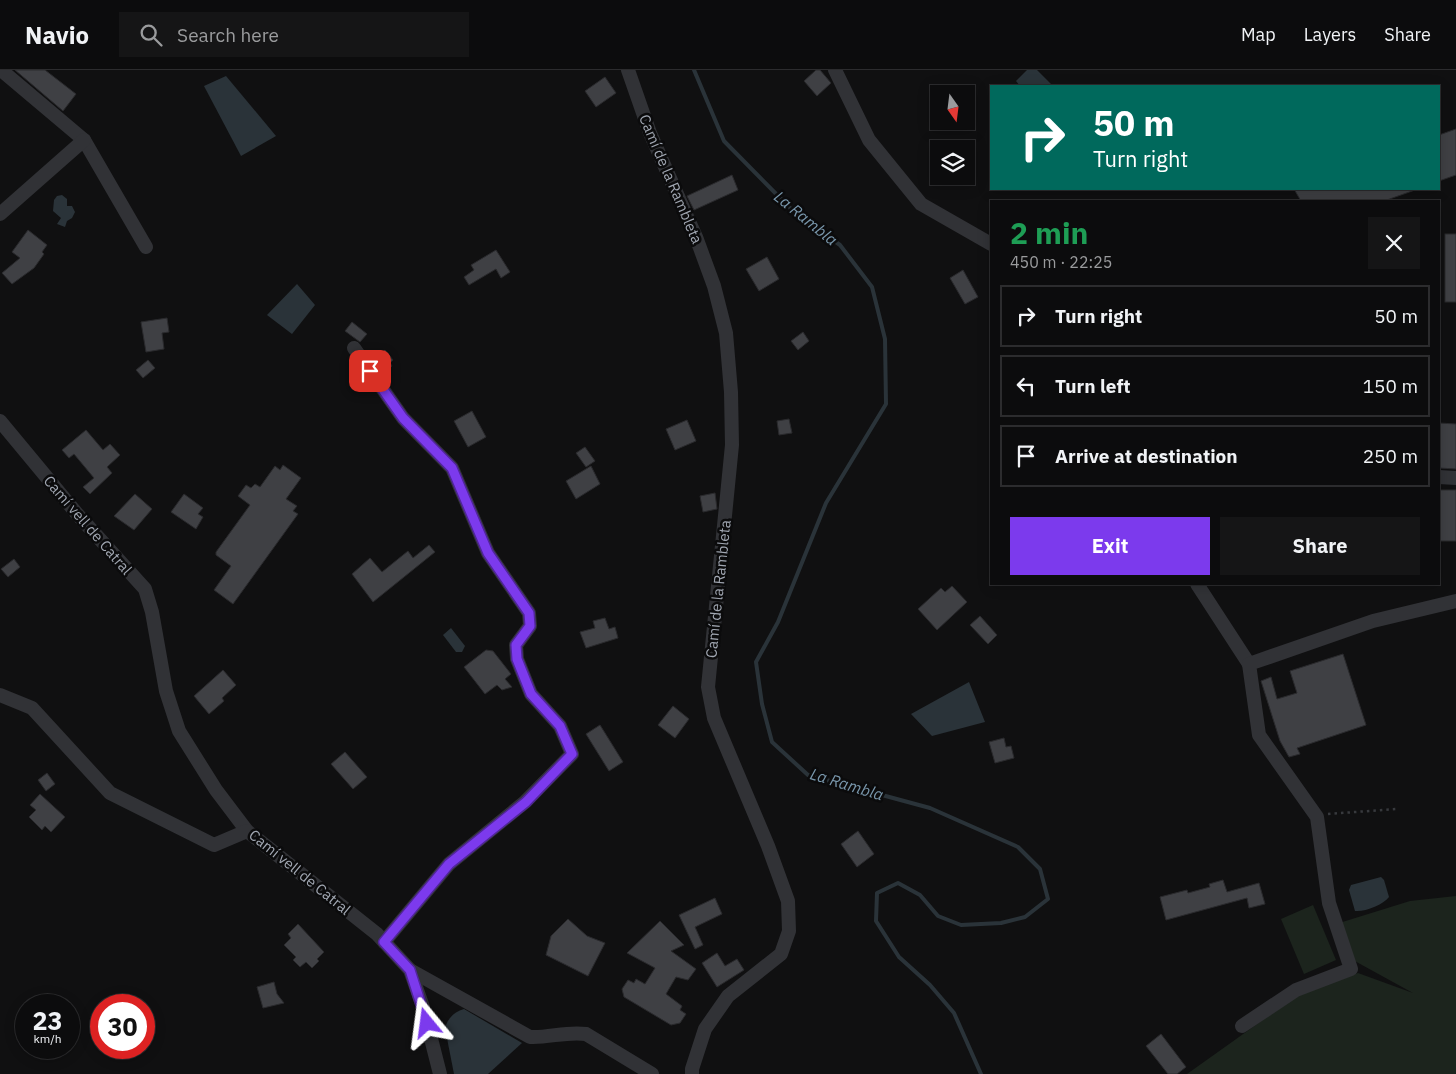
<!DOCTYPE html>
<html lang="en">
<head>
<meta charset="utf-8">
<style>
  :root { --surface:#0c0c0d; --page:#151516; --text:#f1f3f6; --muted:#9a9b9d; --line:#2c2c2e; --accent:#7c3aed }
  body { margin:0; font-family:"IBM Plex Sans",sans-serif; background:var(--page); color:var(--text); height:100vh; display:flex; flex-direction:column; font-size:19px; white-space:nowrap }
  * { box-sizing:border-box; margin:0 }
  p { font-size:16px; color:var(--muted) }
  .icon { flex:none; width:28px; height:28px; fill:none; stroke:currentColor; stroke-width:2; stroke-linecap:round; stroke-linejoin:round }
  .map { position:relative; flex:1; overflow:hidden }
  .side { position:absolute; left:990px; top:130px; width:450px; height:385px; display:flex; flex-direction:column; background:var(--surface); border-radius:0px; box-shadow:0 2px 12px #0003,0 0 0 1px var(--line) }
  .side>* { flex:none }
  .top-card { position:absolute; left:990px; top:15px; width:450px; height:105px; border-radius:0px; box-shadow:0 2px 12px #0003,0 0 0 1px var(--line); background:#00695c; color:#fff; overflow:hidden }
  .needle { width:32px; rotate:166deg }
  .fabs { position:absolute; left:930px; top:15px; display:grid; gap:10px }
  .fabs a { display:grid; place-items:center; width:45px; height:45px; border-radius:0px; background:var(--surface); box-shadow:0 2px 12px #0003,0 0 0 1px var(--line); font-size:25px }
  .speed { position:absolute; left:15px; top:924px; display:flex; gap:10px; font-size:25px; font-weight:700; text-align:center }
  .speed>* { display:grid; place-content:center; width:65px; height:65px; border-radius:50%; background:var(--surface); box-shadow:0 2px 12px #0003,0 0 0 1px var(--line); line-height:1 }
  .speed small { font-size:12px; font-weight:400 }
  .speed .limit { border:8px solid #d22; background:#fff; color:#111 }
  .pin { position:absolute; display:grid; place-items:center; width:42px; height:42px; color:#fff; margin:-21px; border-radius:10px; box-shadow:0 2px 8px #0006 }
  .me { position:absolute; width:55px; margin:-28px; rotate:344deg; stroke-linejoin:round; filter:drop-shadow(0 0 4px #0008) }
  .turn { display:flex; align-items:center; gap:18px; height:105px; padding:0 20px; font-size:22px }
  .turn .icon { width:65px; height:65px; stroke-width:2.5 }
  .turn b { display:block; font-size:35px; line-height:42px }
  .round { display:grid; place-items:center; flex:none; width:52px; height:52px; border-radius:0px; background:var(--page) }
  .summary { display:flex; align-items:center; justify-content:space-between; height:85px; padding:0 20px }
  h1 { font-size:30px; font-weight:800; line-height:38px; color:#1e9e55 }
  .button { display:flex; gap:10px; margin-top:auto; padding:10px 20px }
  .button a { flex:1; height:58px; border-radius:0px; background:var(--accent); color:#fff; font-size:20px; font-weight:800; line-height:58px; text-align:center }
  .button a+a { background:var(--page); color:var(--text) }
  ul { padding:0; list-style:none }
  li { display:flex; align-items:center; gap:15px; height:62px; margin:0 10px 8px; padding:0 10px; border:2px solid var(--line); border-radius:0px }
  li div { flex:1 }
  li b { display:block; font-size:19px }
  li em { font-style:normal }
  header { display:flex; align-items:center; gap:30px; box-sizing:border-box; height:70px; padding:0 25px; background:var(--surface); border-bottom:1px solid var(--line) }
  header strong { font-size:24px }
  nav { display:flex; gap:28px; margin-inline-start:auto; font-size:18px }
  .search { width:350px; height:45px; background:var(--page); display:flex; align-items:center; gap:12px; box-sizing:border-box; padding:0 18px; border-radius:0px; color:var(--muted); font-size:19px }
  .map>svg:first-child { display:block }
  .green { fill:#1c241d }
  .water { fill:#2a3339 }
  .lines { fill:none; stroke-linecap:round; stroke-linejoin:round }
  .stream { stroke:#2a3339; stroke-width:4 }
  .building { fill:#3f4044; stroke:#2a2a2d }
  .path { stroke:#37393d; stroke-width:2.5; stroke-dasharray:2.5 4; stroke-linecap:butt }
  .minor { stroke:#313236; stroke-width:14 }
  .route-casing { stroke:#51269a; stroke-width:12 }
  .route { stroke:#7c3aed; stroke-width:9 }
  .labels { text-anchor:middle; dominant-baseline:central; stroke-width:5; stroke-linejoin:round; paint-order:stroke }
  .street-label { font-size:15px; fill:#a1a7b2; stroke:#0b0b0c }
  .water-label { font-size:16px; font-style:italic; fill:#7997ac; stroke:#0b0b0c }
</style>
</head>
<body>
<header>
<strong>Navio</strong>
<div class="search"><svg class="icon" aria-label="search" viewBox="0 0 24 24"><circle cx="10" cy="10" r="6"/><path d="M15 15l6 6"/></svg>Search here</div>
<nav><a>Map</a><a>Layers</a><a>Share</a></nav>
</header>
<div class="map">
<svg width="1456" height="1004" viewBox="0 0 1456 1004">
  <rect width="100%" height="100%" fill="#101011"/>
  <!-- green -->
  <g class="green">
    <polygon points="1456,826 1456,1004 1187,1004 1298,925 1358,903 1413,923 1342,884 1336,854 1410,831"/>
    <polygon points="1313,835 1336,890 1304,904 1281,849"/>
  </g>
  <!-- water -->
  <g class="water">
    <polygon points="1027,0 1037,0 1051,14 1020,16 1016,11"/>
    <polygon points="226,6 276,66 241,86 204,16"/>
    <polygon points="62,125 67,129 67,136 72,136 75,142 72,148 67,151 65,157 57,154 61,148 53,141 54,130 57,126"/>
    <polygon points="297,214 315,235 292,264 267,245"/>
    <polygon points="451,558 465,576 462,582 456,582 443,565"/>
    <polygon points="969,612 985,652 932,666 911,644"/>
    <path d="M 1381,807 L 1384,810 L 1389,827 C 1383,835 1365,842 1355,841 L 1349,820 L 1351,815 Z"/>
    <path d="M 464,939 L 522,973 L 488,1004 L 454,1004 L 445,958 C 448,948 454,942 464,939 Z"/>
  </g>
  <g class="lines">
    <!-- stream -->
    <polyline class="stream" points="694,0 724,71 794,142 840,175 872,217 885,269 886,334 826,433 778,552 756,592 762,634 772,672 808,705 930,738 1018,777 1040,799 1048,829 1025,847 1001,853 961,855 938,846 920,825 898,813 877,823 876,851 899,887 930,915 954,943 981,1004"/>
  </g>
  <!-- building -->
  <g class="building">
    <polygon points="15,0 45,0 76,24 63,41"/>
    <polygon points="816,0 820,0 831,13 817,26 804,11"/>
    <polygon points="605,7 616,23 596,37 585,21"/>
    <polygon points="1456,59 1456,105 1439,111 1439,65"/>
    <polygon points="732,105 738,120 694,140 687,126"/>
    <polygon points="1294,119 1415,119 1415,120 1384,131 1301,131"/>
    <polygon points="28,160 47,175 42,182 44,184 34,198 12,214 2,203 20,188 12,182"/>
    <rect x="1445" y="164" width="11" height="68"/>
    <polygon points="496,180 510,202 501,208 496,199 469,215 464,207 474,200 471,195"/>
    <polygon points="767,187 779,209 759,221 746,199"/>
    <polygon points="963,200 978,227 965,234 950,208"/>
    <polygon points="167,248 169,262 162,263 164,279 146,282 141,252"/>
    <polygon points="352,252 367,264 360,272 345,261"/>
    <polygon points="803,262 809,271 798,280 791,271"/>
    <polygon points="385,280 393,290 390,293 392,296 383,304 375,289"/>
    <polygon points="148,290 155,298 143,308 136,300"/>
    <polygon points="472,341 486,367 468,377 454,351"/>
    <polygon points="789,349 792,363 779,365 777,351"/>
    <polygon points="687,350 696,371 675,380 666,359"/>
    <polygon points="1439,353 1456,354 1456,399 1439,398"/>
    <polygon points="86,360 103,380 110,374 120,385 107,397 112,403 90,424 83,417 94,408 74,384 69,388 62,380"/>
    <polygon points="585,377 595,391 586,397 576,383"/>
    <polygon points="283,395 301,408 286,429 297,436 293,441 298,444 233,534 214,520 231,496 216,485 216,482 250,435 238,426 246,415 251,418 255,414 260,417 275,396 280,400"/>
    <polygon points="591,396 600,414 576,429 566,411"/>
    <rect x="1439" y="420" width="17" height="51"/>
    <polygon points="715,423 717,439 703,442 700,426"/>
    <polygon points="135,424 152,439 134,460 114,446"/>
    <polygon points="184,424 203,438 198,444 203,447 196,459 171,442"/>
    <polygon points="429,475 435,482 373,532 352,504 370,488 382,502 408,481 413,488"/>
    <polygon points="14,489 20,497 8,507 1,499"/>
    <polygon points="952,516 967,532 937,560 918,539 941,518 945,522"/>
    <polygon points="980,546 997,565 988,574 970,555"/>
    <polygon points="605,548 609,559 615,557 618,568 586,578 580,562 595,558 593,551"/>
    <polygon points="486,580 493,581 511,604 505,609 512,617 502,620 497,615 485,624 464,597"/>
    <polygon points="1343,584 1366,655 1297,678 1300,684 1289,687 1280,671 1261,611 1271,607 1277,629 1297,623 1290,601"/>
    <polygon points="223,600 236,615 222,628 224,631 209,644 194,626"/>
    <polygon points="673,636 689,649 675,668 658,655"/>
    <polygon points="600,655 623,692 609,701 586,664"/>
    <polygon points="1004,668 1006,677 1011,676 1014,688 995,693 989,672"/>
    <polygon points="345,682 367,707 353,719 331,694"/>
    <polygon points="47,703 55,714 46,721 38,710"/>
    <polygon points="40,724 65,747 51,762 45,756 42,760 29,747 36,740 30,735"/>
    <polygon points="858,761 874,784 857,797 841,774"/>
    <polygon points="1223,810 1227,822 1259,813 1265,834 1249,838 1247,828 1166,850 1160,827 1187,820 1188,823 1210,817 1209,814"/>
    <polygon points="715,828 722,844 695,857 703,875 695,879 679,845"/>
    <polygon points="568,849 587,866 605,873 588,906 546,885 551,866"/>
    <polygon points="660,851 684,875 671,881 696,899 688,910 676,907 666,924 682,936 680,940 686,944 680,953 671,955 624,927 622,919 628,910 634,913 636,909 645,914 655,898 627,883"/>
    <polygon points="298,854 324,882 317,889 319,891 312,898 306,892 300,897 293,890 296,887 284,875 291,868 288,864"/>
    <polygon points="717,883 725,896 737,889 744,900 717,917 702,893"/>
    <polygon points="274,912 277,924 284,933 263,938 257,917"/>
    <polygon points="1161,964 1186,997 1177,1004 1168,1004 1146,976"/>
  </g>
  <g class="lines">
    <!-- path -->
    <polyline class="path" points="1328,744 1396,739"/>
    <!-- minor -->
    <g class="minor">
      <polyline points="1,0 84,70 146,177"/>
      <polyline points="628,0 650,63 696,167 714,216 726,263 731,322 732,375 708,617 714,648 768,776 788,831 789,861 781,884 728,926 705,959 692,999 692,1004"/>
      <polyline points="835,0 869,70 921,134 991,174"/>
      <polyline points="0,144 84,70"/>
      <polyline points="354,278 403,348 452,398 488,483 529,543 530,556 516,575 517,589 531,624 560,656 572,684 525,732 449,794 384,872"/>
      <polyline points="0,351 78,445 145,519 152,542 166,621 179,661 216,720 247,761 377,864 410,900 423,937 440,1004"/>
      <polyline points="1439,407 1456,408"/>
      <polyline points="1197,514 1249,594"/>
      <polyline points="0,625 32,638 110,723 214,775 247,761"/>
      <path d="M 410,900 L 530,967 C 549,968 567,961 586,964 L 652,1004"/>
      <polyline points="1242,956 1296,920 1351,899 1329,833 1317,747 1259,665 1249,594 1373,551 1456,531"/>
    </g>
  </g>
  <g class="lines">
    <defs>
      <polyline id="route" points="370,301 403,348 452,398 488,483 529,543 530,556 516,575 517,589 531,624 560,656 572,684 526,732 449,794 384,872 410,900 427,953"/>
    </defs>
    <!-- route casing -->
    <use href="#route" class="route-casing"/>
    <!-- route -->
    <use href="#route" class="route"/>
  </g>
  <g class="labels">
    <!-- street labels -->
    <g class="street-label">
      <text transform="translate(671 109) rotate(67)">Camí de la Rambleta</text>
      <text transform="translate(88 455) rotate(49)">Camí vell de Catral</text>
      <text transform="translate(718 519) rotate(-84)">Camí de la Rambleta</text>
      <text transform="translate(300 802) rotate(39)">Camí vell de Catral</text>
    </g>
    <!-- water labels -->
    <g class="water-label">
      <text transform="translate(806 148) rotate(39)">La Rambla</text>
      <text transform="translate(847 714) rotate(17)">La Rambla</text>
    </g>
  </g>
</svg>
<div class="fabs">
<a><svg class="needle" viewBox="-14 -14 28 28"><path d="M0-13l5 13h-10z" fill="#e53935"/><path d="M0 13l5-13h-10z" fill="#9a9b9d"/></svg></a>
<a><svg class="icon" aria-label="layers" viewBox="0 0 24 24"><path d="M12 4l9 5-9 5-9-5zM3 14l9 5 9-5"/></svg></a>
</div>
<div class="speed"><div>23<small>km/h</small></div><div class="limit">30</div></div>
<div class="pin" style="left:370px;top:301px;background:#d93025"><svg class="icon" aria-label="arrive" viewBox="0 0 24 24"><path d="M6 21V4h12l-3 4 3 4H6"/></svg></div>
<svg class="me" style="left:427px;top:953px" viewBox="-20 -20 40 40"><path d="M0-17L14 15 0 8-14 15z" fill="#7c3aed" stroke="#fff" stroke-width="4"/></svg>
<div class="top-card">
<div class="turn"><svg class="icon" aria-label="right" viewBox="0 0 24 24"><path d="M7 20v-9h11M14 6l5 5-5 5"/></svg><div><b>50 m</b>Turn right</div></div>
</div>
<section class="side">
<div class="summary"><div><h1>2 min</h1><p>450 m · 22:25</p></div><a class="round"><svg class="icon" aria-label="close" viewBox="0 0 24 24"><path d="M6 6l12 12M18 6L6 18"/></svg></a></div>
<ul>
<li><svg class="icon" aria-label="right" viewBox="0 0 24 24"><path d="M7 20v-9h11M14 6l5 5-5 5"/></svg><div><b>Turn right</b></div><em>50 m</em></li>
<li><svg class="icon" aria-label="left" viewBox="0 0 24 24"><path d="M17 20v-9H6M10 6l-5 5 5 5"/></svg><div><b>Turn left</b></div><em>150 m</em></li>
<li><svg class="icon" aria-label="arrive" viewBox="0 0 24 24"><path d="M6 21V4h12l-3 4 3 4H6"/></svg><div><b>Arrive at destination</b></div><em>250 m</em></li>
</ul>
<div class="button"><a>Exit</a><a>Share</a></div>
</section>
</div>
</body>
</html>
